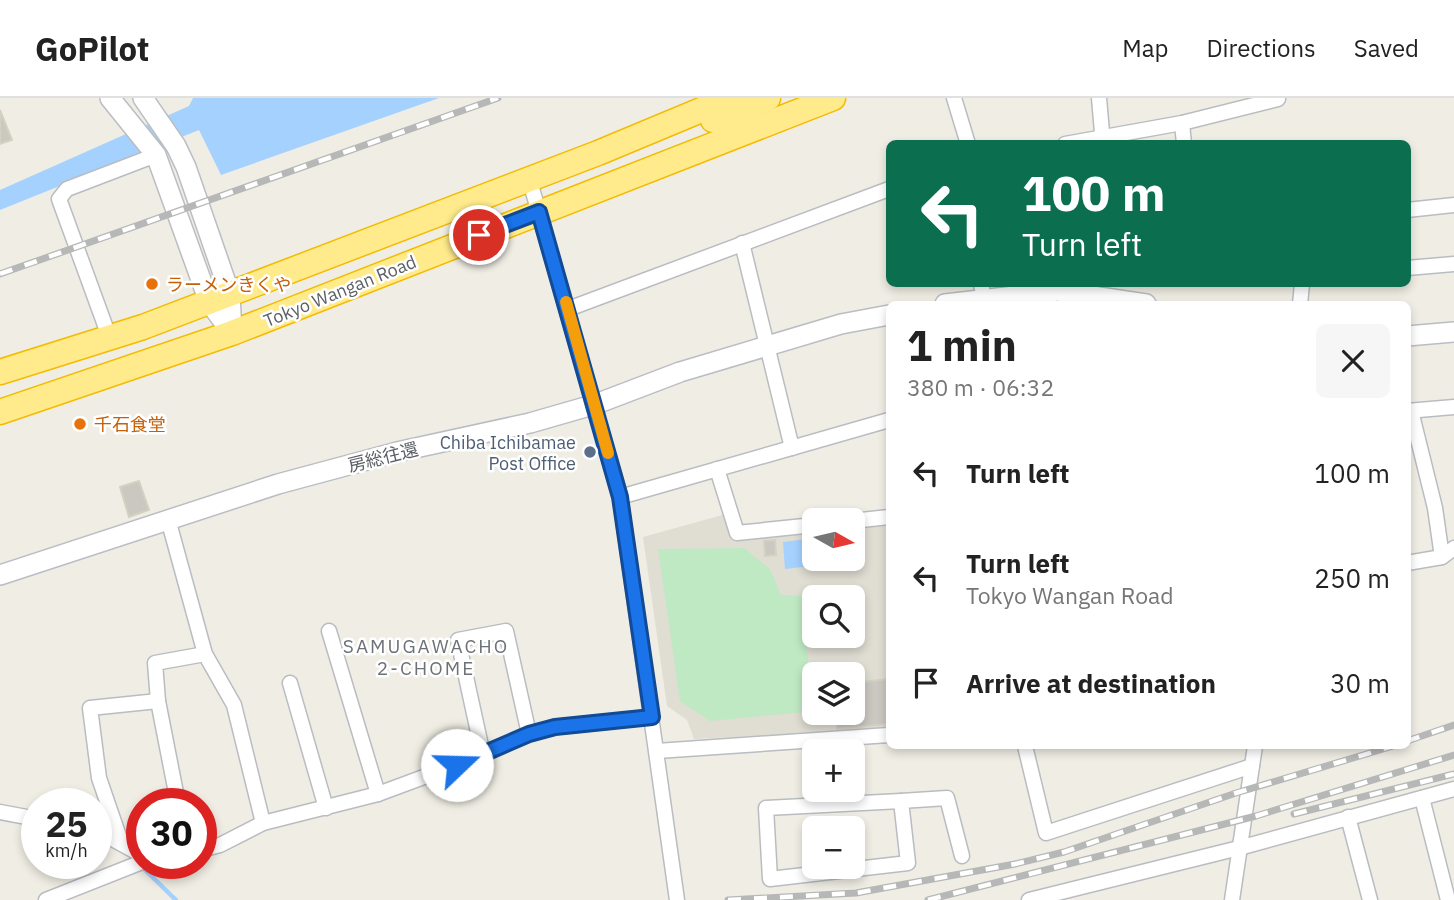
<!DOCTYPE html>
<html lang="en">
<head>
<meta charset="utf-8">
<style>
  :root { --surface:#fff; --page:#f6f6f6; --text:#222; --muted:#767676; --line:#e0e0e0 }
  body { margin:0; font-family:"IBM Plex Sans","Noto Sans JP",sans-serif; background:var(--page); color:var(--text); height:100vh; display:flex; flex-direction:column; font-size:26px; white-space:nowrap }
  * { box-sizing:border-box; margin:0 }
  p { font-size:23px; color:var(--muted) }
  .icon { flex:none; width:38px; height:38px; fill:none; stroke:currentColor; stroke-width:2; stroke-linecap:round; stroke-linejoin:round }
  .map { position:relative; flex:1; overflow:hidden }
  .drawer { position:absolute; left:886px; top:203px; width:525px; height:448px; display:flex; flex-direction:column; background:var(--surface); border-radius:10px; box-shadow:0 4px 10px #0003 }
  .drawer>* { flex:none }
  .hud { position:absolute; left:886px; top:42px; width:525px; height:147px; border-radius:10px; box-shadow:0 4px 10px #0003; background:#0b6e4f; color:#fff; overflow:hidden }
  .needle { width:46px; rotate:98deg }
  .fabs { position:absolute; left:802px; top:410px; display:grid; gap:14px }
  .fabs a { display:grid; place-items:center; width:63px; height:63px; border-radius:10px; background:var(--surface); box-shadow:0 4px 10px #0003; font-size:35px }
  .speed { position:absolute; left:21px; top:690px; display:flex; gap:14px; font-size:35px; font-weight:700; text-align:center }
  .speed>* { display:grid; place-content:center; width:91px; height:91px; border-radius:50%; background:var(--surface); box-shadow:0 4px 10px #0003; line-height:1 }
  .speed small { font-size:18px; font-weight:400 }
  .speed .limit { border:10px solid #d22; background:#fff; color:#111 }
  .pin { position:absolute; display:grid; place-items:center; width:60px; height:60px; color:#fff; margin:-30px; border:4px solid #fff; border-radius:50%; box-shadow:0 2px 7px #0007 }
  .me { position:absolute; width:77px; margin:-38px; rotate:69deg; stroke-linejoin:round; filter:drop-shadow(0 0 5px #0008) }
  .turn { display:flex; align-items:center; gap:24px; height:147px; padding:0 21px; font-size:32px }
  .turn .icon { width:91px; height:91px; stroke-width:2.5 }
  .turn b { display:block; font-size:49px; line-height:60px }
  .round { display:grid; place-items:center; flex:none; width:74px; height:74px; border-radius:10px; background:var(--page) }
  .head { display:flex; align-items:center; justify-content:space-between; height:119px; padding:0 21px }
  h1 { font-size:42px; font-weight:800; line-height:52px }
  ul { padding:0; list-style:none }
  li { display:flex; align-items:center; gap:21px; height:105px; padding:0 21px }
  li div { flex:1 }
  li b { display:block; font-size:26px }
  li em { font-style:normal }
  header { display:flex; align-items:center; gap:42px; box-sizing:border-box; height:98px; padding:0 35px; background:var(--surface); border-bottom:2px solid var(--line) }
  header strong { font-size:33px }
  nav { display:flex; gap:38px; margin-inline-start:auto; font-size:24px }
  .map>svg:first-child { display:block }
  .education { fill:#e0ddd3; fill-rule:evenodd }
  .green { fill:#bfe9c3 }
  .water { fill:#a5d1ff }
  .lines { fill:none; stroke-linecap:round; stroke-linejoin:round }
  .stream { stroke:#a5d1ff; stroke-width:4.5 }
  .building { fill:#cbc8c1; stroke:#d5d1c2; stroke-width:2 }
  .street-casing { stroke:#b9bcc1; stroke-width:17 }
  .secondary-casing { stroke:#babdc3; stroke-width:22 }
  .highway-casing { stroke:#f4bb00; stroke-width:27 }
  .street { stroke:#fff; stroke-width:14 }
  .secondary { stroke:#fff; stroke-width:19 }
  .highway { stroke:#ffeb8c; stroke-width:24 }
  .rail-casing { stroke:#b6b7b7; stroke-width:7 }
  .rail { stroke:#fff; stroke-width:4.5; stroke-dasharray:13; stroke-linecap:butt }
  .route-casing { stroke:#114b97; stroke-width:18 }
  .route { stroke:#1a73e8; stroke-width:12 }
  .slow { stroke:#f59e0b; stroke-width:12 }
  .food-dot { fill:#e8710a; stroke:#fff; stroke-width:2.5 }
  .service-dot { fill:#5c6f8a; stroke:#fff; stroke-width:2.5 }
  .labels { text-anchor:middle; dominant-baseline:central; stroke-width:5; stroke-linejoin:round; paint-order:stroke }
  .food-label { font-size:18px; fill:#c56008; stroke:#fff; text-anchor:start }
  .street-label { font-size:18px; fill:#5c6066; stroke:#fff }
  .service-label { font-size:18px; fill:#4e5e75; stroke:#fff; text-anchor:end }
  .neighbourhood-label { font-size:19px; letter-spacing:2px; fill:#6d7278; stroke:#fff }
</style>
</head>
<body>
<header>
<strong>GoPilot</strong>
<nav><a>Map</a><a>Directions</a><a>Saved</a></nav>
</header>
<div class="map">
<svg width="1454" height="802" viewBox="0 0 1454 802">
  <rect width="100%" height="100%" fill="#f0eee4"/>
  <!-- education -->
  <path class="education" d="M 726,416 L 734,443 L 814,435 L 814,460 L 852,460 L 852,431 L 889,427 L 889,632 L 694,641 L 687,622 L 667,608 L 643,439 ZM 814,499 L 852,499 L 852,537 L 814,537 ZM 814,576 L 852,576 L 852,614 L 814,614 Z"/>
  <!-- green -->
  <polygon class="green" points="744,450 770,471 781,497 801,498 814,613 710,623 680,603 658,451"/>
  <!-- water -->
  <g class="water">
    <polygon points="193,0 439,0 221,77 199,32 0,112 0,92 189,8"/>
    <polygon points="814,440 814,460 837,460 838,465 785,471 783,444"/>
  </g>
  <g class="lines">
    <!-- stream -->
    <polyline class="stream" points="141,768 176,802"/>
  </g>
  <!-- building -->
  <g class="building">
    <polygon points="0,12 12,42 0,46"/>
    <polygon points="139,383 149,412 129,419 120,389"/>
    <polygon points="775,442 776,457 765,458 764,443"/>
    <polygon points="889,581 889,626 837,631 836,614 852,614 852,585"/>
  </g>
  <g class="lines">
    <defs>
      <g id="street">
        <polyline points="954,0 968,46"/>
        <polyline points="1099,0 1103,46"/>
        <polyline points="1182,25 1184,46"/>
        <polyline points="1065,46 1182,25 1278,1"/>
        <polyline points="529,80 620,399 677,802"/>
        <polyline points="1407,112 1454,107"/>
        <polyline points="742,145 792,350"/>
        <polyline points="1407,170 1454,166"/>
        <polyline points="981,186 984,200"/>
        <polyline points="1300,206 1302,186"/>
        <polyline points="568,211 889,91"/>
        <polyline points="110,241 59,101 67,91 156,57"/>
        <polyline points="1407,313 1454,309"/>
        <polyline points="1411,313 1435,410 1442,459"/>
        <polyline points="717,371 737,435 814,427"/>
        <polyline points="620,399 889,322"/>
        <polyline points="168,421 205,556 234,607 263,725"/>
        <polyline points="852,423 889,419"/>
        <polyline points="1407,465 1442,459 1454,450"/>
        <polyline points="329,533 378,696"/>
        <polyline points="290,585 326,710"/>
        <polyline points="1025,648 1046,735 1252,668"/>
        <polyline points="657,653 889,637"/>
        <polyline points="483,657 458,542 506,533 529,636"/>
        <polyline points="1422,700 1448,802"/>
        <polygon points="901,703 908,765 770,781 766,710"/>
        <polyline points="901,703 947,700 962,758"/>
        <polyline points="178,705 158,603 155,565 205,556"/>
        <polyline points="0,714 37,721"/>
        <polyline points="1348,719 1370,802"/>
        <polyline points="96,732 142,757"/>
        <polyline points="121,744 99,680 90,610 158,603"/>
        <polyline points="201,752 220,747 263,725 378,696 483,657 529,636 555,629 652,619"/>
        <polyline points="46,802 142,764"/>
        <polyline points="1029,802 1239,750 1454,691"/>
        <polyline points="1232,802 1255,648"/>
      </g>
      <g id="secondary">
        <polyline points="110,0 156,57 209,204 232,235"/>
        <polyline points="143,0 176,48 186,69 230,196 232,235"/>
        <polyline points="945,206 1058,193 1146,206"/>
        <polyline points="1407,238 1454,234"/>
        <polyline points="0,477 278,386 397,354 530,325 596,306 680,274 841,226 889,217"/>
      </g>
      <g id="highway">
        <polyline points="713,22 768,0"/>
        <polyline points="0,274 143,229 598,55 730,0"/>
        <polyline points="0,314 232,235 833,0"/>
      </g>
    </defs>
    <!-- street casing -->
    <use href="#street" class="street-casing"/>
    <!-- secondary casing -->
    <use href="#secondary" class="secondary-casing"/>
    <!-- highway casing -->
    <use href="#highway" class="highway-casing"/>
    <!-- street -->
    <use href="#street" class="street"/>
    <!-- secondary -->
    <use href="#secondary" class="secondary"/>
    <!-- highway -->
    <use href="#highway" class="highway"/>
    <defs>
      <g id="rail">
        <polyline points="0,176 498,0"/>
        <polyline points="1407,643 1454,627"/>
        <polyline points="1294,716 1454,676"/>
        <polyline points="728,802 856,795 1015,766 1064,754 1236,695 1393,648"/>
        <polyline points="928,802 1256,718 1454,657"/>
      </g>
    </defs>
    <!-- rail casing -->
    <use href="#rail" class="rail-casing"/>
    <!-- rail -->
    <use href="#rail" class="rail"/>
  </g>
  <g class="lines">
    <defs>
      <polyline id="route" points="457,667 529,636 555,629 652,619 620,399 539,114 479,137"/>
    </defs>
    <!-- route casing -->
    <use href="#route" class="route-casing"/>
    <!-- route -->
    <use href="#route" class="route"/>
    <!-- slow -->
    <polyline class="slow" points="566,204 608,355"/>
  </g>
  <!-- markers -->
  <g class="food-dot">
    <circle cx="152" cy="186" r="7"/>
    <circle cx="80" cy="326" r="7"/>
  </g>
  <circle class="service-dot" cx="590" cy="354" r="7"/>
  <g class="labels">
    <!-- food labels -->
    <g class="food-label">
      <text x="166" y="186">ラーメンきくや</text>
      <text x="94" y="326">千石食堂</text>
    </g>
    <!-- street labels -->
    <g class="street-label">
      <text transform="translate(340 193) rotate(-22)">Tokyo Wangan Road</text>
      <text transform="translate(383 359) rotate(-14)">房総往還</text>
    </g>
    <!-- service labels -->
    <g class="service-label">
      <text x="576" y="344">Chiba Ichibamae<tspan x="576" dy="21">Post Office</tspan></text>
    </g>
    <!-- neighbourhood labels -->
    <g class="neighbourhood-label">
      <text x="426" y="548">SAMUGAWACHO<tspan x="426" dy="22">2-CHOME</tspan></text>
    </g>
  </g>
</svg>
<div class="fabs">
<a><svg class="needle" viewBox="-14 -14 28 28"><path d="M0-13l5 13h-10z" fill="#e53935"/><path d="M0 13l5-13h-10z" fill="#767676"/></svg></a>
<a><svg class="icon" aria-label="search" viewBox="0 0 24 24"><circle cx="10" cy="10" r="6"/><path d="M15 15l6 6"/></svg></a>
<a><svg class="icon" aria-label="layers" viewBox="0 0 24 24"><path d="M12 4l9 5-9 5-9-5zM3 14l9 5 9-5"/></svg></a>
<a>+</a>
<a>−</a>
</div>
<div class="speed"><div>25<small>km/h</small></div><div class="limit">30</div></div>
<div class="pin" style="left:479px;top:137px;background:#d93025"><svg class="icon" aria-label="arrive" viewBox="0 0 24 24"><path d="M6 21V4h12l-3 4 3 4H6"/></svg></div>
<svg class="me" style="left:457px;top:667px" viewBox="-20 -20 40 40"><circle r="19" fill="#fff"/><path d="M0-13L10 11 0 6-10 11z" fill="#1a73e8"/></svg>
<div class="hud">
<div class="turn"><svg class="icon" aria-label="left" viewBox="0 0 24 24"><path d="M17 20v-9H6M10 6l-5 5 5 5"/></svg><div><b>100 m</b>Turn left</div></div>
</div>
<section class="drawer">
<div class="head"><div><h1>1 min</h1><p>380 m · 06:32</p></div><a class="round"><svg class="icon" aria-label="close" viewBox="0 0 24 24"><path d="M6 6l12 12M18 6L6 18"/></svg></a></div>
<ul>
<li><svg class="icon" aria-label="left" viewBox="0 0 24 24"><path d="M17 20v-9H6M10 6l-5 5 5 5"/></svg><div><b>Turn left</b></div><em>100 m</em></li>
<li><svg class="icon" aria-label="left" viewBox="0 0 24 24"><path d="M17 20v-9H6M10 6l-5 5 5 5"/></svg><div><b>Turn left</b><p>Tokyo Wangan Road</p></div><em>250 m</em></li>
<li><svg class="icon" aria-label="arrive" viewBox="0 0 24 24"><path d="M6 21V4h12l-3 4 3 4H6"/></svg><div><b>Arrive at destination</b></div><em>30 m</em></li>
</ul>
</section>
</div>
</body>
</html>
